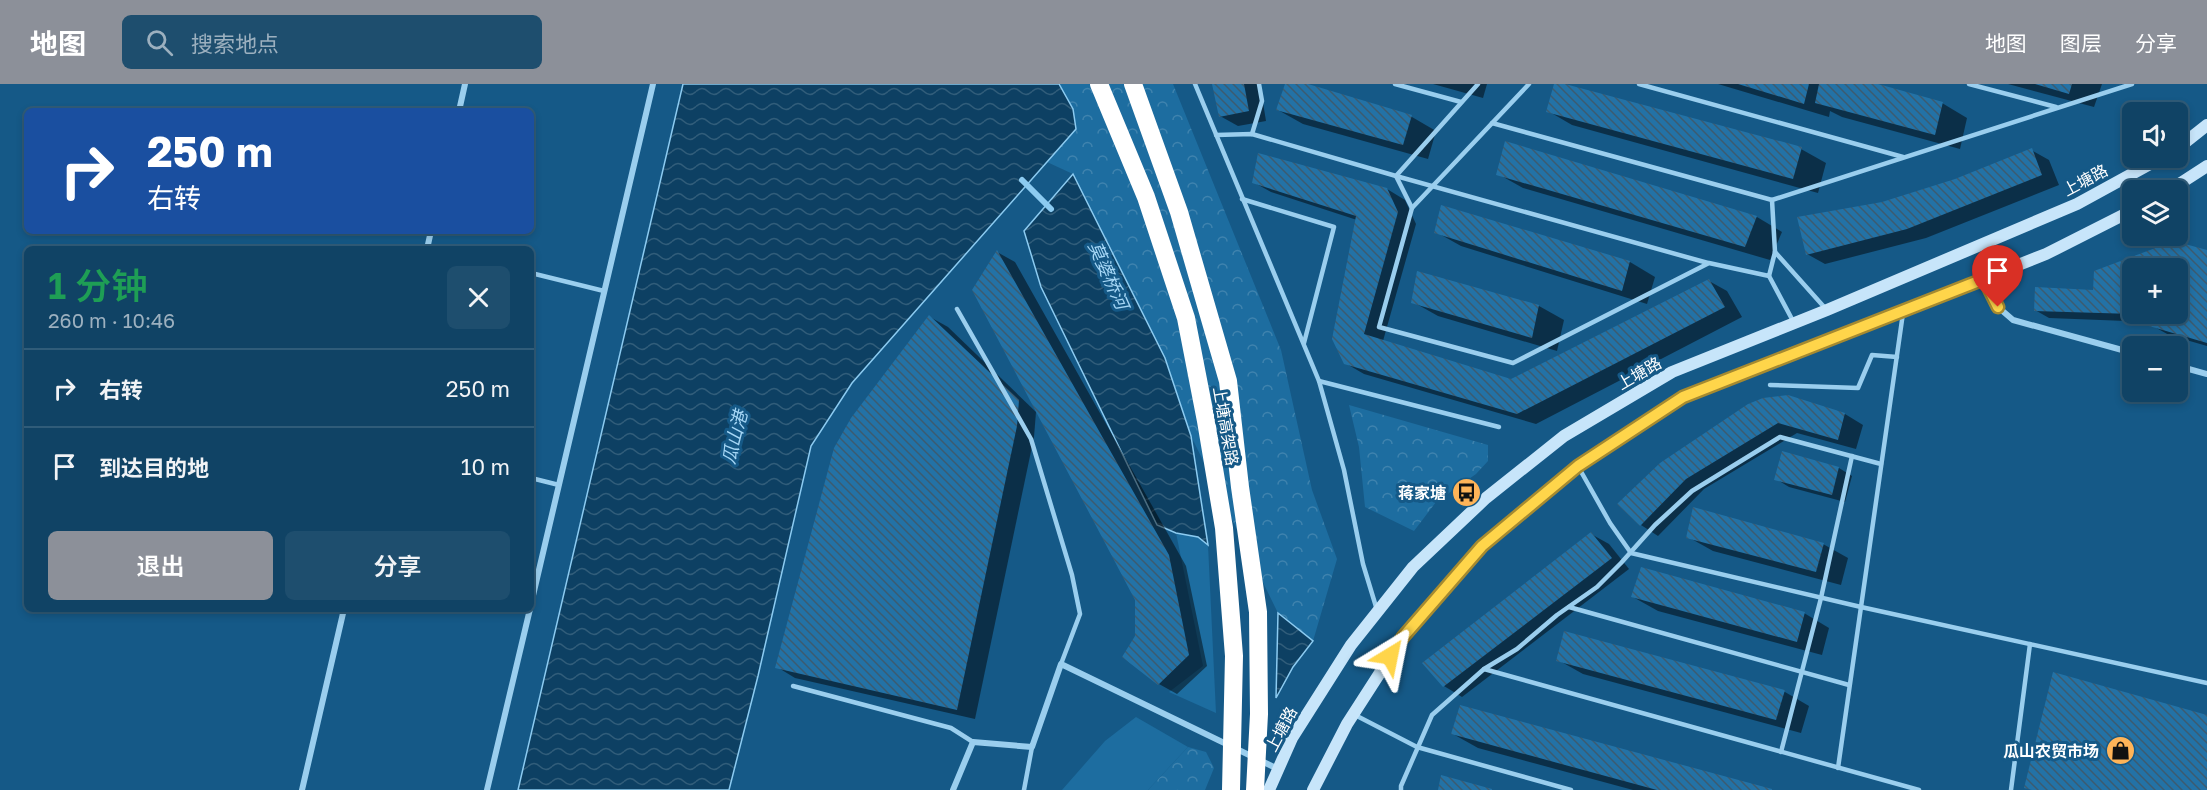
<!DOCTYPE html>
<html lang="zh">
<head>
<meta charset="utf-8">
<style>
  :root { --surface:#104365; --page:#1e4e6e; --text:#f1f3f6; --muted:#9cb0bf; --line:#305c79; --accent:#8c9099 }
  body { margin:0; font-family:"Golos Text","Noto Sans SC",sans-serif; background:var(--page); color:var(--text); height:100vh; display:flex; flex-direction:column; font-size:22px; white-space:nowrap }
  * { box-sizing:border-box; margin:0 }
  p { font-size:20px; color:var(--muted) }
  .icon { flex:none; width:33px; height:33px; fill:none; stroke:currentColor; stroke-width:2; stroke-linecap:round; stroke-linejoin:round }
  .map { position:relative; flex:1; overflow:hidden }
  .side { position:absolute; left:24px; top:162px; width:510px; height:366px; display:flex; flex-direction:column; background:var(--surface); border-radius:9px; box-shadow:0 3px 9px #0003,0 0 0 2px var(--line) }
  .side>* { flex:none }
  .guide { position:absolute; left:24px; top:24px; width:510px; height:126px; border-radius:9px; box-shadow:0 3px 9px #0003,0 0 0 2px var(--line); background:#1a4fa0; color:#fff; overflow:hidden }
  .tools { position:absolute; left:2122px; top:18px; display:grid; gap:12px }
  .tools a { display:grid; place-items:center; width:66px; height:66px; border-radius:9px; background:var(--surface); box-shadow:0 3px 9px #0003,0 0 0 2px var(--line); font-size:30px }
  .pin { position:absolute; display:grid; place-items:center; width:51px; height:51px; color:#fff; margin:-62px -26px; border-radius:50% 50% 50% 0; rotate:-45deg; box-shadow:0 0 6px #0007 }
  .pin .icon { rotate:45deg }
  .me { position:absolute; width:66px; margin:-33px; rotate:35deg; stroke-linejoin:round; filter:drop-shadow(0 0 4px #0008) }
  .turn { display:flex; align-items:center; gap:21px; height:126px; padding:0 24px; font-size:27px }
  .turn .icon { width:78px; height:78px; stroke-width:2.5 }
  .turn b { display:block; font-size:42px; line-height:51px }
  .round { display:grid; place-items:center; flex:none; width:63px; height:63px; border-radius:9px; background:var(--page) }
  .summary { display:flex; align-items:center; justify-content:space-between; height:102px; padding:0 24px }
  h1 { font-size:36px; font-weight:600; line-height:45px; color:#1e9e55 }
  .action { display:flex; gap:12px; margin-top:auto; padding:12px 24px }
  .action a { flex:1; height:69px; border-radius:9px; background:var(--accent); color:#fff; font-size:24px; font-weight:600; line-height:69px; text-align:center }
  .action a+a { background:var(--page); color:var(--text) }
  ul { padding:0; list-style:none }
  li { display:flex; align-items:center; gap:18px; height:78px; padding:0 24px; border-top:2px solid var(--line) }
  li div { flex:1 }
  li b { display:block; font-size:22px }
  li em { font-style:normal }
  header { display:flex; align-items:center; gap:36px; box-sizing:border-box; height:84px; padding:0 30px; background:var(--accent); color:#fff }
  header strong { font-size:28px }
  nav { display:flex; gap:33px; margin-inline-start:auto; font-size:21px }
  .search { width:420px; height:54px; background:var(--page); display:flex; align-items:center; gap:15px; box-sizing:border-box; padding:0 21px; border-radius:9px; color:var(--muted); font-size:22px }
  .map>svg:first-child { display:block }
  .green { fill:#1d6da0 }
  .forest { fill:url(#forest-crowns) }
  .water { fill:url(#water-waves); stroke:#8ccbf1; stroke-width:1.5 }
  .shadow { fill:#0007; fill-rule:evenodd }
  .lines { fill:none; stroke-linecap:round; stroke-linejoin:round }
  .stream { stroke:#8ccbf1; stroke-width:6 }
  .building { fill:url(#building-back-hatch) }
  .lane { stroke:#9aceee; stroke-width:4.5 }
  .street { stroke:#9aceee; stroke-width:6 }
  .secondary { stroke:#c7e5fa; stroke-width:12 }
  .highway-bridge { stroke:#fff; stroke-width:18 }
  .route-casing { stroke:#a68a30; stroke-width:15 }
  .route { stroke:#ffd54a; stroke-width:10 }
  .labels { text-anchor:middle; dominant-baseline:central; stroke-width:6; stroke-linejoin:round; paint-order:stroke }
  .street-label { font-size:16px; fill:#fff; stroke:#155987 }
  .poi-label { font-size:16px; font-weight:bold; fill:#fff; stroke:#155987; text-anchor:end }
  .water-label { font-size:18px; font-style:italic; fill:#a6d7f6; stroke:#155987 }
</style>
</head>
<body>
<header>
<strong>地图</strong>
<div class="search"><svg class="icon" aria-label="search" viewBox="0 0 24 24"><circle cx="10" cy="10" r="6"/><path d="M15 15l6 6"/></svg>搜索地点</div>
<nav><a>地图</a><a>图层</a><a>分享</a></nav>
</header>
<div class="map">
<svg width="2207" height="706" viewBox="0 0 2207 706">
  <defs>
    <pattern id="forest-crowns" width="20" height="18" patternUnits="userSpaceOnUse" patternTransform="scale(1.5)"><rect width="20" height="18" fill="#1d6da0"/><path d="M2 6a3 3 0 1 1 6 0M12 15a3 3 0 1 1 6 0" fill="none" stroke="#3f83ae"/></pattern>
    <pattern id="water-waves" width="16" height="10" patternUnits="userSpaceOnUse" patternTransform="scale(1.5)"><rect width="16" height="10" fill="#0d4063"/><path d="M0 5q4-4 8 0t8 0" fill="none" stroke="#315d7a"/></pattern>
    <pattern id="building-back-hatch" width="6" height="6" patternUnits="userSpaceOnUse" patternTransform="scale(1.5)"><rect width="6" height="6" fill="#2372a6"/><path d="M-1 5l2 2M0 0l6 6M5-1l2 2" fill="none" stroke="#3c5b70"/></pattern>
  </defs>
  <rect width="100%" height="100%" fill="#155987"/>
  <!-- green -->
  <g class="green">
    <polygon points="1176,449 1199,453 1208,461 1216,629 1169,608 1203,582"/>
    <polygon points="1136,633 1188,663 1148,706 1062,706 1105,657"/>
  </g>
  <!-- forest -->
  <g class="forest">
    <polygon points="1059,0 1173,0 1281,266 1312,406 1337,475 1313,557 1278,529 1191,352 1165,274 1073,90 1047,78 1075,45 1073,25"/>
    <polygon points="1349,321 1488,361 1488,377 1476,390 1436,418 1414,447 1365,423 1359,363"/>
    <polygon points="1188,663 1206,668 1214,684 1205,706 1148,706"/>
  </g>
  <!-- water -->
  <g class="water">
    <polygon points="683,0 1059,0 1073,25 1076,45 852,299 811,362 758,592 729,706 518,706"/>
    <polygon points="1073,90 1165,274 1191,352 1208,461 1198,453 1176,449 1157,441 1041,203 1024,147"/>
    <polygon points="1278,529 1313,557 1293,583 1276,614"/>
  </g>
  <!-- shadow -->
  <g class="shadow">
    <polygon points="1214,0 1260,0 1266,37 1238,42 1220,32"/>
    <polygon points="1286,0 1303,0 1412,33 1436,47 1428,75 1303,40 1278,26"/>
    <polygon points="1433,0 1487,0 1483,14"/>
    <polygon points="1556,0 1801,65 1826,79 1818,109 1572,41 1548,27"/>
    <polygon points="1718,0 1873,0 1942,19 1967,34 1960,65 1842,33 1830,27 1829,33"/>
    <polygon points="2008,0 2102,0 2094,23"/>
    <polygon points="1506,59 1757,133 1782,148 1770,176 1523,104 1498,90"/>
    <polygon points="2031,66 2049,76 2059,101 1926,154 1825,180 1807,170 1882,119 1955,96"/>
    <polygon points="1253,98 1387,105 1405,116 1416,140 1383,257 1511,297 1709,197 1727,207 1742,233 1536,340 1364,290 1345,279 1357,136 1271,108"/>
    <polygon points="1442,123 1630,178 1655,193 1647,220 1461,162 1436,148"/>
    <polygon points="997,168 1015,178 1186,482 1207,582 1177,610 1159,600 1136,553 1136,516"/>
    <path d="M 2207,168 L 2207,262 L 2169,251 L 2151,241 L 2152,238 L 2049,234 L 2035,226 L 2094,208 L 2096,188 ZM 2133,184 L 2178,184 L 2178,230 L 2133,230 Z"/>
    <polygon points="1413,218 1539,222 1564,236 1557,267 1438,232"/>
    <polygon points="930,233 948,243 1036,328 1034,353 975,635 795,594 777,583"/>
    <polygon points="1749,322 1845,330 1863,341 1856,365 1797,349 1704,405 1658,452 1641,441"/>
    <polygon points="1839,384 1852,392 1845,418 1789,403 1776,395"/>
    <polygon points="1591,450 1609,460 1629,485 1462,613 1444,602 1424,579"/>
    <polygon points="1688,453 1823,460 1848,474 1841,501 1713,467"/>
    <polygon points="1633,513 1804,529 1829,544 1822,571 1658,527"/>
    <polygon points="1565,549 1785,608 1809,622 1801,649 1583,590 1558,576"/>
    <polygon points="1453,650 1769,706 1633,706 1478,664"/>
  </g>
  <g class="lines">
    <!-- stream -->
    <polyline class="stream" points="1022,96 1051,125"/>
  </g>
  <!-- building -->
  <g class="building">
    <polygon points="1212,0 1244,0 1249,27 1219,33"/>
    <polygon points="1285,0 1308,0 1412,31 1403,61 1276,26"/>
    <polygon points="1554,0 1565,0 1802,63 1793,95 1546,28"/>
    <polygon points="1738,0 1809,0 1804,20"/>
    <polygon points="1819,0 1878,0 1943,18 1935,51 1815,19"/>
    <polygon points="2035,0 2072,0 2069,10"/>
    <polygon points="1505,57 1757,132 1745,163 1496,91"/>
    <polygon points="2032,64 2042,91 1907,145 1806,171 1797,133 1882,118 1955,95"/>
    <polygon points="1258,69 1387,104 1398,128 1364,250 1511,295 1709,195 1725,223 1517,330 1344,280 1332,255 1356,132 1252,99"/>
    <polygon points="1441,121 1630,177 1622,207 1434,149"/>
    <polygon points="2174,157 2207,166 2207,259 2149,242 2153,230 2178,230 2178,184 2133,184 2133,230 2034,227 2035,203 2093,206 2094,187"/>
    <polygon points="997,166 1169,471 1189,571 1158,601 1122,573 1135,552 1135,516 972,206"/>
    <polygon points="1417,187 1539,221 1532,254 1411,219"/>
    <polygon points="929,231 1019,316 1017,342 957,626 775,584 834,364 851,334"/>
    <polygon points="1788,311 1845,329 1838,356 1778,339 1686,395 1640,442 1617,420 1660,379 1748,320 1763,314"/>
    <polygon points="1782,367 1839,383 1832,411 1774,396"/>
    <polygon points="1693,423 1824,459 1816,488 1686,454"/>
    <polygon points="1591,448 1612,474 1443,603 1422,579"/>
    <polygon points="1641,483 1805,528 1797,558 1631,513"/>
    <polygon points="1564,547 1785,606 1776,636 1556,577"/>
    <polygon points="2053,588 2207,631 2207,706 2032,706 2024,704"/>
    <polygon points="1460,621 1772,705 1772,706 1657,706 1451,650"/>
    <polygon points="1441,691 1492,705 1492,706 1438,706"/>
  </g>
  <g class="lines">
    <!-- lane -->
    <g class="lane">
      <polyline points="1195,0 1319,297 1344,386 1363,480 1377,526"/>
      <polyline points="1395,0 1461,18"/>
      <polyline points="1639,0 1903,73"/>
      <polyline points="1969,0 2056,23"/>
      <polyline points="1492,39 1772,116"/>
      <polyline points="1252,50 1262,17 1259,0"/>
      <polyline points="1216,51 1252,50 1396,92 1478,0"/>
      <polyline points="1396,92 1412,124 1379,243 1513,279 1709,179 1769,192 1775,168 1772,116 2132,0"/>
      <polyline points="1396,92 1708,179"/>
      <polyline points="1242,115 1334,143 1304,259"/>
      <polyline points="1412,124 1529,0"/>
      <polyline points="428,162 438,165"/>
      <polyline points="1775,168 1825,224"/>
      <polyline points="531,189 604,207"/>
      <polyline points="1769,192 1793,237"/>
      <polyline points="957,225 1031,355 1072,491 1080,530 1061,580"/>
      <polyline points="1319,297 1499,343"/>
      <polyline points="1770,301 1858,304 1872,271 1897,273"/>
      <polyline points="1579,384 1610,439 1631,469 1861,523 2207,599"/>
      <polyline points="531,394 559,401"/>
      <polyline points="1569,523 1849,601"/>
      <polyline points="1484,585 1919,706"/>
      <polyline points="793,602 951,644 973,658"/>
      <polyline points="1355,631 1417,663 1571,706"/>
      <polyline points="1781,668 1821,514 1852,372"/>
      <polyline points="1838,684 1903,229"/>
      <polyline points="1024,706 1032,663"/>
      <polyline points="1401,706 1401,702 1432,631 1484,585 1517,565 1557,531 1597,503 1621,479 1655,441 1692,407 1780,353 1881,380"/>
      <polyline points="2011,706 2030,560"/>
    </g>
    <!-- street -->
    <g class="street">
      <polyline points="459,27 465,0"/>
      <polyline points="427,165 431,147"/>
      <polyline points="1984,195 1998,223 2013,236 2133,269"/>
      <polyline points="2178,282 2207,290"/>
      <polyline points="531,520 653,0"/>
      <polyline points="302,706 344,525"/>
      <polyline points="487,706 530,525"/>
      <polyline points="953,706 973,658 1032,663 1061,580 1278,685"/>
    </g>
    <!-- secondary -->
    <g class="secondary">
      <polyline points="2178,64 2207,41"/>
      <polyline points="2170,106 2207,82"/>
      <polyline points="1269,706 1292,654 1351,561 1413,483 1486,414 1564,352 1672,288 1827,226 2077,120 2161,74"/>
      <polyline points="1313,706 1347,640 1403,553 1483,462 1578,382 1683,313 2046,170 2133,126"/>
    </g>
    <!-- highway-bridge -->
    <g class="highway-bridge">
      <polyline points="1099,0 1146,113 1186,234 1206,337 1224,444 1234,572 1231,706"/>
      <polyline points="1133,0 1179,128 1228,297 1240,403 1258,528 1259,630 1255,706"/>
    </g>
  </g>
  <g class="lines">
    <defs>
      <polyline id="route" points="1390,572 1403,553 1482,462 1578,382 1683,313 1984,195 1998,223"/>
    </defs>
    <!-- route casing -->
    <use href="#route" class="route-casing"/>
    <!-- route -->
    <use href="#route" class="route"/>
  </g>
  <!-- icons -->
  <defs>
    <symbol id="bus-disc" viewBox="-11 -11 22 22"><circle r="9.5" fill="#ffb458" stroke="#155987"/><path d="M-5-6H5V4H4V6H2V4H-2V6H-4V4H-5ZM-3.5-4V0h7V-4ZM-3.5 1.2v1.5H-2V1.2ZM2 1.2v1.5H3.5V1.2Z" fill="#111"/></symbol>
    <symbol id="shop-disc" viewBox="-11 -11 22 22"><circle r="9.5" fill="#ffb458" stroke="#155987"/><path d="M-5-2.5h2.3a2.7 3.5 0 0 1 5.4 0H5L5.5 6h-11ZM-1.5-2.5h3a1.5 2.3 0 0 0-3 0Z" fill="#111"/></symbol>
  </defs>
  <g fill-rule="evenodd">
    <use href="#bus-disc" x="1450" y="392" width="33" height="33"/>
    <use href="#shop-disc" x="2104" y="650" width="33" height="33"/>
  </g>
  <g class="labels">
    <!-- street labels -->
    <g class="street-label">
      <text transform="translate(2085 96) rotate(-28)">上塘路</text>
      <text transform="translate(1639 289) rotate(-30)">上塘路</text>
      <text transform="translate(1226 342) rotate(80)">上塘高架路</text>
      <text transform="translate(1281 645) rotate(-62)">上塘路</text>
    </g>
    <!-- poi labels -->
    <g class="poi-label">
      <text x="1446" y="409">蒋家塘</text>
      <text x="2099" y="667">瓜山农贸市场</text>
    </g>
    <!-- water labels -->
    <g class="water-label">
      <text transform="translate(1109 191) rotate(66)">莫婆桥河</text>
      <text transform="translate(734 353) rotate(-76)">瓜山港</text>
    </g>
  </g>
</svg>
<div class="tools">
<a><svg class="icon" aria-label="sound" viewBox="0 0 24 24"><path d="M4 9h4l5-4v14l-5-4H4zM17 9q2 3 0 6"/></svg></a>
<a><svg class="icon" aria-label="layers" viewBox="0 0 24 24"><path d="M12 4l9 5-9 5-9-5zM3 14l9 5 9-5"/></svg></a>
<a>+</a>
<a>−</a>
</div>
<div class="pin" style="left:1998px;top:223px;background:#d93025"><svg class="icon" aria-label="arrive" viewBox="0 0 24 24"><path d="M6 21V4h12l-3 4 3 4H6"/></svg></div>
<svg class="me" style="left:1390px;top:572px" viewBox="-20 -20 40 40"><path d="M0-17L14 15 0 8-14 15z" fill="#ffd54a" stroke="#fff" stroke-width="4"/></svg>
<div class="guide">
<div class="turn"><svg class="icon" aria-label="right" viewBox="0 0 24 24"><path d="M7 20v-9h11M14 6l5 5-5 5"/></svg><div><b>250 m</b>右转</div></div>
</div>
<section class="side">
<div class="summary"><div><h1>1 分钟</h1><p>260 m · 10:46</p></div><a class="round"><svg class="icon" aria-label="close" viewBox="0 0 24 24"><path d="M6 6l12 12M18 6L6 18"/></svg></a></div>
<ul>
<li><svg class="icon" aria-label="right" viewBox="0 0 24 24"><path d="M7 20v-9h11M14 6l5 5-5 5"/></svg><div><b>右转</b></div><em>250 m</em></li>
<li><svg class="icon" aria-label="arrive" viewBox="0 0 24 24"><path d="M6 21V4h12l-3 4 3 4H6"/></svg><div><b>到达目的地</b></div><em>10 m</em></li>
</ul>
<div class="action"><a>退出</a><a>分享</a></div>
</section>
</div>
</body>
</html>
